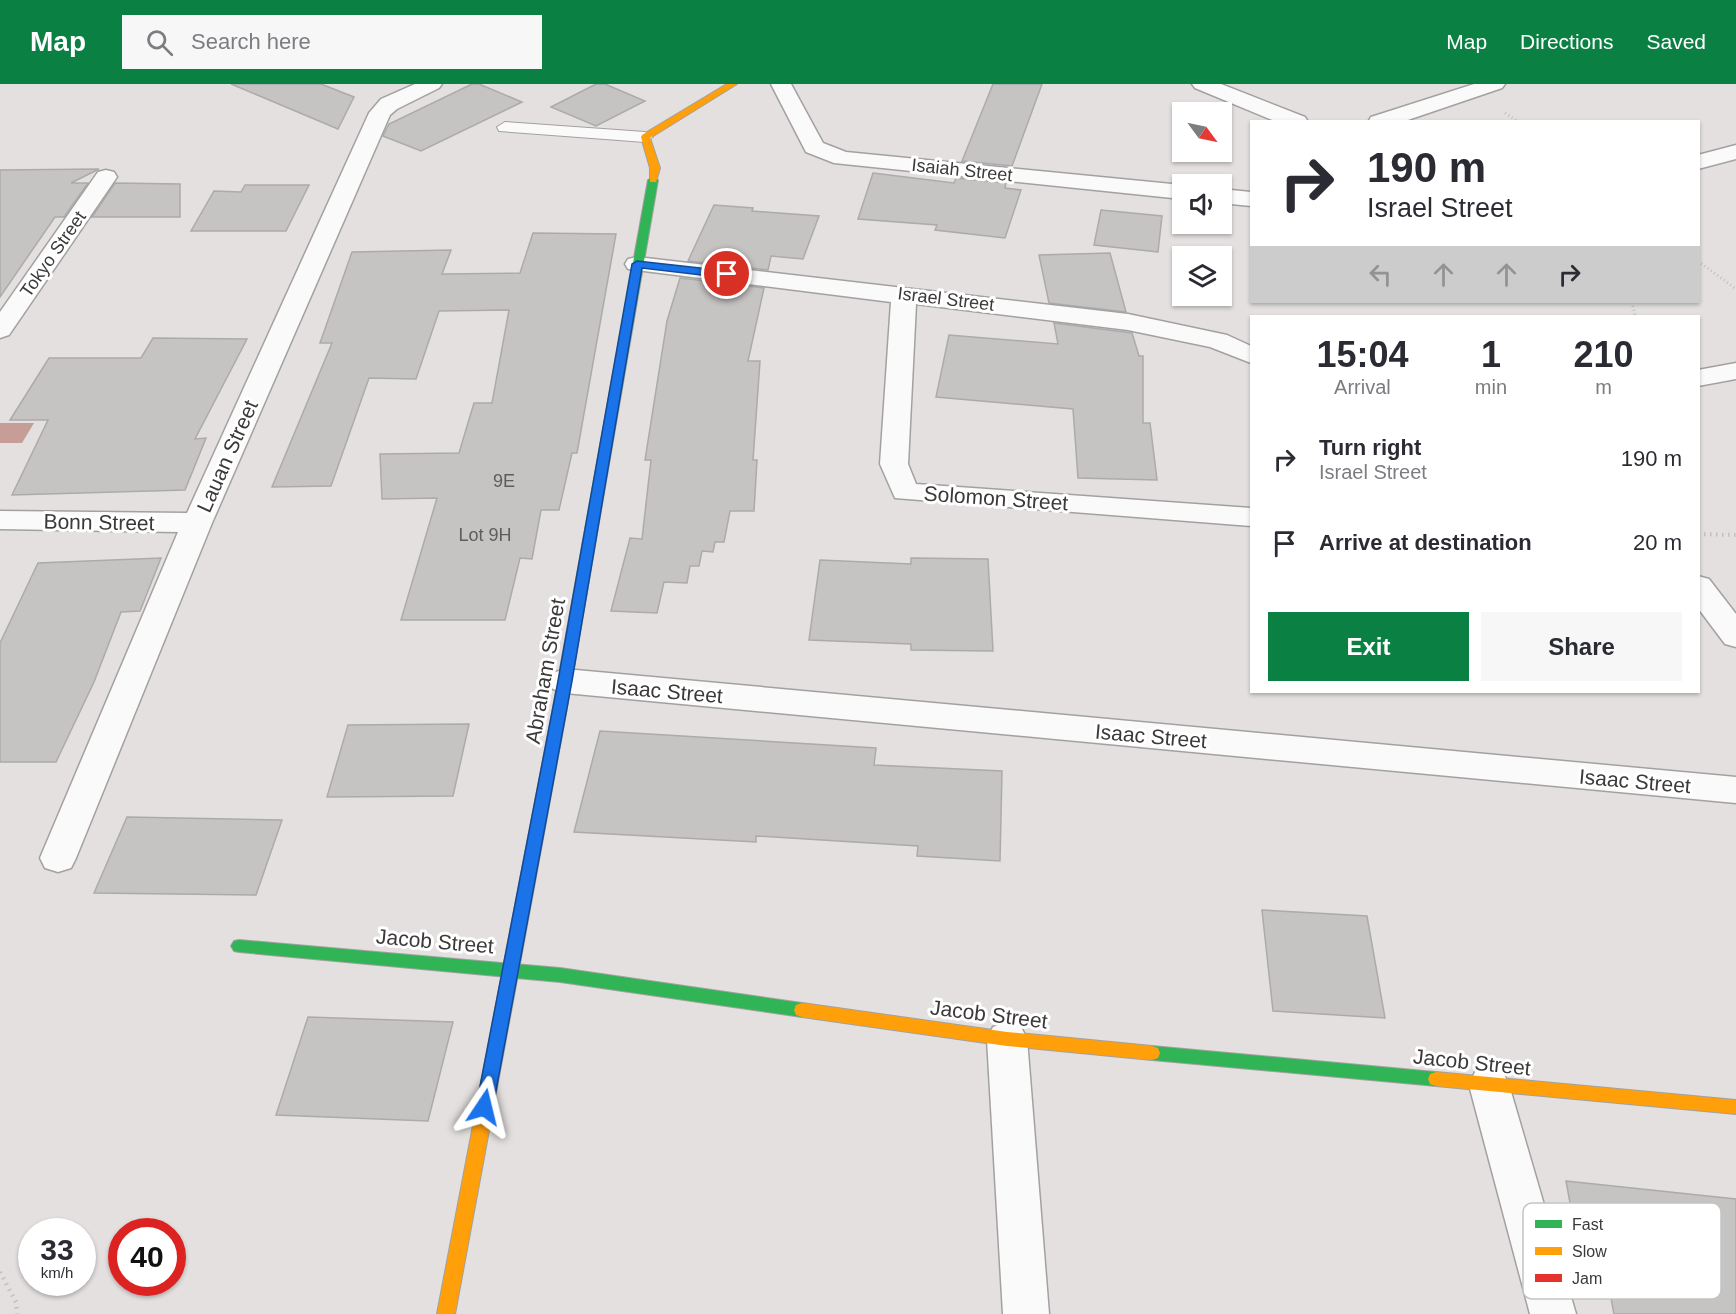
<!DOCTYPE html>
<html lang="en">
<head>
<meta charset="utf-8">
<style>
  :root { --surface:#fff; --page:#f7f7f7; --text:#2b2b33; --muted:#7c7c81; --accent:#0b8043 }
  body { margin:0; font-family:Arial,sans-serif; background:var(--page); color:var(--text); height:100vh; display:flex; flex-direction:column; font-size:22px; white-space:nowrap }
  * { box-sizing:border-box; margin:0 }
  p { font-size:20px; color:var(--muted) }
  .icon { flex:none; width:33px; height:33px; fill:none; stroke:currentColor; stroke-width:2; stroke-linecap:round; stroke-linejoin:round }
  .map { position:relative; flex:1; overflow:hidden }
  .details { position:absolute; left:1250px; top:231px; width:450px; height:378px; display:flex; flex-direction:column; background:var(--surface); border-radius:0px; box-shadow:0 2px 4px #0004 }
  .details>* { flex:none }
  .top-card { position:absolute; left:1250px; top:36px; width:450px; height:183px; border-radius:0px; box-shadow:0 2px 4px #0004; background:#fff; color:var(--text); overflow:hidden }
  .needle { width:39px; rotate:123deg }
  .buttons { position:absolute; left:1172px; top:18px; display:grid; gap:12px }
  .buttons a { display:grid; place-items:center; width:60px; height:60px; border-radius:0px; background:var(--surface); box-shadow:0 2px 4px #0004; font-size:30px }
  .speed { position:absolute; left:18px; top:1134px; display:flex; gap:12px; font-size:30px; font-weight:700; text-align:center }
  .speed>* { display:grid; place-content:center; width:78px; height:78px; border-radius:50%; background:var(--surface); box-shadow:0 2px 4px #0004; line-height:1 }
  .speed small { font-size:15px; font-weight:400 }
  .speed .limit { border:9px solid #d22; background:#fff; color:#111 }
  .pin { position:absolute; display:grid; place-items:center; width:51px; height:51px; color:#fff; margin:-26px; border:3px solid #fff; border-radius:50%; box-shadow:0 2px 6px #0007 }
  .me { position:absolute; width:66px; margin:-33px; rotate:10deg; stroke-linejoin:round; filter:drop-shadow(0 0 4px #0008) }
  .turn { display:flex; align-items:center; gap:21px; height:126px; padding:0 18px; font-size:27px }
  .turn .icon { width:78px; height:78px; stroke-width:2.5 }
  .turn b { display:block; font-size:42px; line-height:51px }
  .lanes { display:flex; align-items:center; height:57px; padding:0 18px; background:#0003; justify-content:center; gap:30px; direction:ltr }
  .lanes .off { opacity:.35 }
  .eta { display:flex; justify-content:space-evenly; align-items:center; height:102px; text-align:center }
  .eta b { font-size:36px; font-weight:600; line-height:42px }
  .primary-button { display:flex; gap:12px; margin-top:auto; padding:12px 18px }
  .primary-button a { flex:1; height:69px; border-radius:0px; background:var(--accent); color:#fff; font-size:24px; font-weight:600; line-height:69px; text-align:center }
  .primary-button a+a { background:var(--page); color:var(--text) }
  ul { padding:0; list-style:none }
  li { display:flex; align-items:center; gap:18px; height:84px; padding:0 18px }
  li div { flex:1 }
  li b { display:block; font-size:22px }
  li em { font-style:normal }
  header { display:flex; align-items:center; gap:36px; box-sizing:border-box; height:84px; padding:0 30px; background:var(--accent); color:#fff }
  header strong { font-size:28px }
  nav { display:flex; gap:33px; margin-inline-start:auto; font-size:21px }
  .search { width:420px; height:54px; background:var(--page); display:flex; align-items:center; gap:15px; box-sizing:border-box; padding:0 21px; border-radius:0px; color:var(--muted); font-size:22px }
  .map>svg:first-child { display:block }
  .water { fill:#c69d97 }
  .building { fill:#c6c3c3; stroke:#acaaaa; stroke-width:1.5 }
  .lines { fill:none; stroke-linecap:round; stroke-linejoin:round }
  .lane-casing { stroke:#a3a1a0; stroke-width:2 }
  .street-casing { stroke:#a3a1a0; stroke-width:3 }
  .fast-casing { stroke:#a3a1a0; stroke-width:2 }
  .slow-casing { stroke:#a3a1a0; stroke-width:2 }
  .jam-casing { stroke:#a3a1a0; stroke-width:2 }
  .path-far2 { stroke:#c0c0c0; stroke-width:3; stroke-dasharray:1 3; stroke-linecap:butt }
  .path-far1 { stroke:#c0c0c0; stroke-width:4; stroke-dasharray:1.5 4.5; stroke-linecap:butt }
  .path { stroke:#c0c0c0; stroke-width:4.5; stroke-dasharray:1.5 5; stroke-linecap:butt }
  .lane { fill:#fbfafa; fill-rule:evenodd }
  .street { fill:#fbfafa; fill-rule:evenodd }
  .fast { fill:#30b455; fill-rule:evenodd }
  .slow { fill:#ff9f0a; fill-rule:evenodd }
  .jam { fill:#e5322d; fill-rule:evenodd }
  .route { fill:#1a73e8; stroke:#114b97; stroke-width:1.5 }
  .labels { text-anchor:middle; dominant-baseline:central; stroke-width:6; stroke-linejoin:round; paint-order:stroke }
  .far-street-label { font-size:18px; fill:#3b3939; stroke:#fff }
  .number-label { font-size:18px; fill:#5e5c5c }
  .street-label { font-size:21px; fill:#3b3939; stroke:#fff }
  .key { fill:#fff; stroke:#c4c4c4; stroke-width:1.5 }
  .key-label { font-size:16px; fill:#3b3939 }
</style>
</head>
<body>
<header>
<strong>Map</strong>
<div class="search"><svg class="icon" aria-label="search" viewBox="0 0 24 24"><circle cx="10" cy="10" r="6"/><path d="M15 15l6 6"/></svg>Search here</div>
<nav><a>Map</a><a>Directions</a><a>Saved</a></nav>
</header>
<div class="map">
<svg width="1736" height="1230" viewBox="0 0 1736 1230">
  <rect width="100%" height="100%" fill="#e3e0df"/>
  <!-- water -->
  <polygon class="water" points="0,339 34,339 22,359 0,359"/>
  <!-- building -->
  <g class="building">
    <polygon points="231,0 321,0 354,13 338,45"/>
    <polygon points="472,0 479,0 522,18 421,67 383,52 389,40"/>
    <polygon points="596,0 605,0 645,17 596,42 551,23"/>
    <polygon points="993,0 1042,0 1012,82 962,77"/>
    <polygon points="99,85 71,99 88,99 64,133 55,133 0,213 0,86"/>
    <polygon points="873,89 954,99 956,94 1006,99 1005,104 1021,106 1005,154 935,146 937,141 858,135"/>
    <polygon points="115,99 180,100 180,133 92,133"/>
    <polygon points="245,101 309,101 286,147 191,147 214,107 241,108"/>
    <polygon points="714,121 753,124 752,127 819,132 803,175 771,172 768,186 688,177"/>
    <polygon points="1101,126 1162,132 1158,168 1094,161"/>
    <polygon points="533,149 616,150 577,369 572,369 559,426 541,426 532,475 520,474 505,536 401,536 437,414 382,415 380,370 459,369 474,319 492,319 509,226 439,227 416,295 369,294 331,402 272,403 332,259 320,259 352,168 451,166 442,190 520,189"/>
    <polygon points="1110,169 1126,228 1049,219 1039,171"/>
    <polygon points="680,194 764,204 748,277 760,277 753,376 757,376 754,427 730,427 724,458 715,458 713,468 702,467 699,482 690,482 687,499 664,498 657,529 611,527 630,454 642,455 651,376 645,376 667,237"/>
    <polygon points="1054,239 1132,249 1139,272 1143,272 1143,339 1150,339 1157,396 1078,394 1073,325 936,313 949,251 1058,260"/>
    <polygon points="153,254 247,255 195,355 206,354 185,406 12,411 48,336 10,336 49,274 141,274"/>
    <polygon points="161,474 140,527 121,528 94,598 56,678 0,678 0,559 38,479"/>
    <polygon points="911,474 988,475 993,567 911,566 911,560 809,556 820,476 911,480"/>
    <polygon points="469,640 453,712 327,713 348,641"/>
    <polygon points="600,647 876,664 874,681 1002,687 1000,777 917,772 918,762 756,752 756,758 574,748"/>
    <polygon points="127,733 282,736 256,811 94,809"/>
    <polygon points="1262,826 1367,832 1385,934 1273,927"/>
    <polygon points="308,933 453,938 428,1037 276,1031"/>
    <polygon points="1566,1097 1736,1115 1736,1230 1614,1230 1610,1209 1586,1206"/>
  </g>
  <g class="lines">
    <defs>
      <polygon id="lane" points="505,38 645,48 653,53 645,58 499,47 497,43"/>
      <g id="street">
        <polygon points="415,0 442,0 439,4 397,25 390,31 212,439 76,774 71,784 58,788 45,784 40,774 178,448 0,445 0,427 187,429 369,29 381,15"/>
        <polygon points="771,0 791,0 823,59 846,68 1182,101 1182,115 834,79 806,68"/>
        <polygon points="1192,0 1221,0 1305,33 1308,38 1277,38 1195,4"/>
        <polygon points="1474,0 1505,0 1502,4 1402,38 1368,38 1371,33"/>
        <polygon points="1736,61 1736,75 1698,85 1698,71"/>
        <polygon points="106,86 114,88 117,93 9,251 0,254 0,228 98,88"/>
        <polygon points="1221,105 1251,108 1251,122 1221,119"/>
        <polygon points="637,173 1128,230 1227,251 1251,262 1251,279 1210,263 1128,246 916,220 908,380 916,400 1251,424 1251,442 895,414 880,380 891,218 628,185 625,180 628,175"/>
        <polygon points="1736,279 1736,295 1698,302 1698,286"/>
        <polygon points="1698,492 1709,495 1736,530 1736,563 1725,560 1698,524"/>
        <polygon points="565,585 1736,693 1736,719 565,609 553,605 549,597 553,589"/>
        <polygon points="1007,938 1021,943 1027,955 1049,1230 1003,1230 987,955 993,943"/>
        <polygon points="1489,983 1503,988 1509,1001 1576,1230 1530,1230 1469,1001 1475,988"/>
      </g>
      <g id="fast">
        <polygon points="653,93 658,96 566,629 559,634 552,629 648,96"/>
        <polygon points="239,856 560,884 802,919 808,921 810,926 808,931 802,933 560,898 239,868 234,867 231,862 234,857"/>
        <polygon points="1152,962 1436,988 1442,990 1444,995 1442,1000 1436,1002 1152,976 1146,974 1144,969 1146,964"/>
      </g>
      <g id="slow">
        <polygon points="727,0 737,0 650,54 660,84 656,98 650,98 650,84 641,53 642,51"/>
        <polygon points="513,868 519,869 521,874 455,1230 437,1230 505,874 507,869"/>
        <polygon points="802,919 1007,948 1152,962 1158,964 1160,969 1158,974 1152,976 1007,962 802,933 796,931 794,926 796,921"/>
        <polygon points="1436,988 1736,1016 1736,1030 1436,1002 1430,1000 1428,995 1430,990"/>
      </g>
      <polygon id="jam" points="559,624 566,629 521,874 519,879 513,880 507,879 505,874 552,629"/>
    </defs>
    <!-- lane casing -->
    <use href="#lane" class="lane-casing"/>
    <!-- street casing -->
    <use href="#street" class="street-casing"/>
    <!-- fast casing -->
    <use href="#fast" class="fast-casing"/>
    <!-- slow casing -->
    <use href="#slow" class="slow-casing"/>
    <!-- jam casing -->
    <use href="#jam" class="jam-casing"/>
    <!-- path-far2 -->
    <g class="path-far2">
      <polyline points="1505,29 1519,38"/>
      <polyline points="1698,177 1736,205"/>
      <polyline points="1632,218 1635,232"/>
    </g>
    <!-- path-far1 -->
    <polyline class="path-far1" points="1698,450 1736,451"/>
    <!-- path -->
    <polyline class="path" points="0,1188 16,1218 17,1230"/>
    <!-- lane -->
    <use href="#lane" class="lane"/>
    <!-- street -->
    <use href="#street" class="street"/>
    <!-- fast -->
    <use href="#fast" class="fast"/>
    <!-- slow -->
    <use href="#slow" class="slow"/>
    <!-- jam -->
    <use href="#jam" class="jam"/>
  </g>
  <!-- route -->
  <polygon class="route" points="637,177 727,187 732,190 727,194 642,184 572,597 493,1023 490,1028 484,1030 478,1028 476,1023 558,597 632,180"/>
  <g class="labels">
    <!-- far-street labels -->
    <g class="far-street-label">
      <text transform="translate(962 86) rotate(6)">Isaiah Street</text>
      <text transform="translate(53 170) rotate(-55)">Tokyo Street</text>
      <text transform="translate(946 215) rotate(7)">Israel Street</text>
    </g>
    <!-- number labels -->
    <g class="number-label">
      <text x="504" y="397">9E</text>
      <text x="485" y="451">Lot 9H</text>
    </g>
    <!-- street labels -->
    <g class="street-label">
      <text transform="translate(227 372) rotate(-66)">Lauan Street</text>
      <text transform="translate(996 414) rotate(4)">Solomon Street</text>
      <text transform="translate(99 438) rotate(1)">Bonn Street</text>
      <text transform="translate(545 587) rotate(-80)">Abraham Street</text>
      <text transform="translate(667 607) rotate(5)">Isaac Street</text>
      <text transform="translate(1151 652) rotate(5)">Isaac Street</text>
      <text transform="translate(1635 697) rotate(5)">Isaac Street</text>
      <text transform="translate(435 857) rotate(5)">Jacob Street</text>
      <text transform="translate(989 930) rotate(7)">Jacob Street</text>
      <text transform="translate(1472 978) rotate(6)">Jacob Street</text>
    </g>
  </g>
  <!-- legend -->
  <rect x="1523" y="1119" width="198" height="96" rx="9" class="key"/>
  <rect x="1535" y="1136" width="27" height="8" fill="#30b455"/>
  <rect x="1535" y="1163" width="27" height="8" fill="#ff9f0a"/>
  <rect x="1535" y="1190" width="27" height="8" fill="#e5322d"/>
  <g class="key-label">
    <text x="1572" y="1146">Fast</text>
    <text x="1572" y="1173">Slow</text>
    <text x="1572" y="1200">Jam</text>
  </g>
</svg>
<div class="buttons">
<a><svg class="needle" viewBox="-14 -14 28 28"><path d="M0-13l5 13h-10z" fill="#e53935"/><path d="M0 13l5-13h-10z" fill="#7c7c81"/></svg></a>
<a><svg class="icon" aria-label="sound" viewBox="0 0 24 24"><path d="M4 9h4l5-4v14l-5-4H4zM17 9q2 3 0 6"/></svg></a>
<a><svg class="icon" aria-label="layers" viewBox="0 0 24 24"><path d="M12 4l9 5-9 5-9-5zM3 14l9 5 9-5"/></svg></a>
</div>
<div class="speed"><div>33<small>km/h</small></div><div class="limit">40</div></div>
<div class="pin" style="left:727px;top:190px;background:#d93025"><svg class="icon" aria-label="arrive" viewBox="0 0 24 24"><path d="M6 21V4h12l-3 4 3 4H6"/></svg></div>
<svg class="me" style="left:484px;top:1023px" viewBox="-20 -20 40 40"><path d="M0-17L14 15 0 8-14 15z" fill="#1a73e8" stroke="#fff" stroke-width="4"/></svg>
<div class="top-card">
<div class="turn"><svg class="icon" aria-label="right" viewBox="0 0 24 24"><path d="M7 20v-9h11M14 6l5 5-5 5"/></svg><div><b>190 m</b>Israel Street</div></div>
<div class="lanes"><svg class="icon off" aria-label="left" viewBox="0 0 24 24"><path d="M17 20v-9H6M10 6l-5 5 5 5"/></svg><svg class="icon off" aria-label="ahead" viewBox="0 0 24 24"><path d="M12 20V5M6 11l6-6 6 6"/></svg><svg class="icon off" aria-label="ahead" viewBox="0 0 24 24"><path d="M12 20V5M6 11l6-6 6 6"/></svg><svg class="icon" aria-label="right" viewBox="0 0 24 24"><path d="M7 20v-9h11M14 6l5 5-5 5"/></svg></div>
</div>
<section class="details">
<div class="eta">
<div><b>15:04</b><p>Arrival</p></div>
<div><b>1</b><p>min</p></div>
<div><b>210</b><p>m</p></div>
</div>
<ul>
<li><svg class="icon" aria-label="right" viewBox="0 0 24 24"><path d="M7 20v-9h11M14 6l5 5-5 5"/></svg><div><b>Turn right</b><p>Israel Street</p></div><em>190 m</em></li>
<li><svg class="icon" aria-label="arrive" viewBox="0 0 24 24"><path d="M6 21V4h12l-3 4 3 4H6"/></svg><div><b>Arrive at destination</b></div><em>20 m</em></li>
</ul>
<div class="primary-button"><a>Exit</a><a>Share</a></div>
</section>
</div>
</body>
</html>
